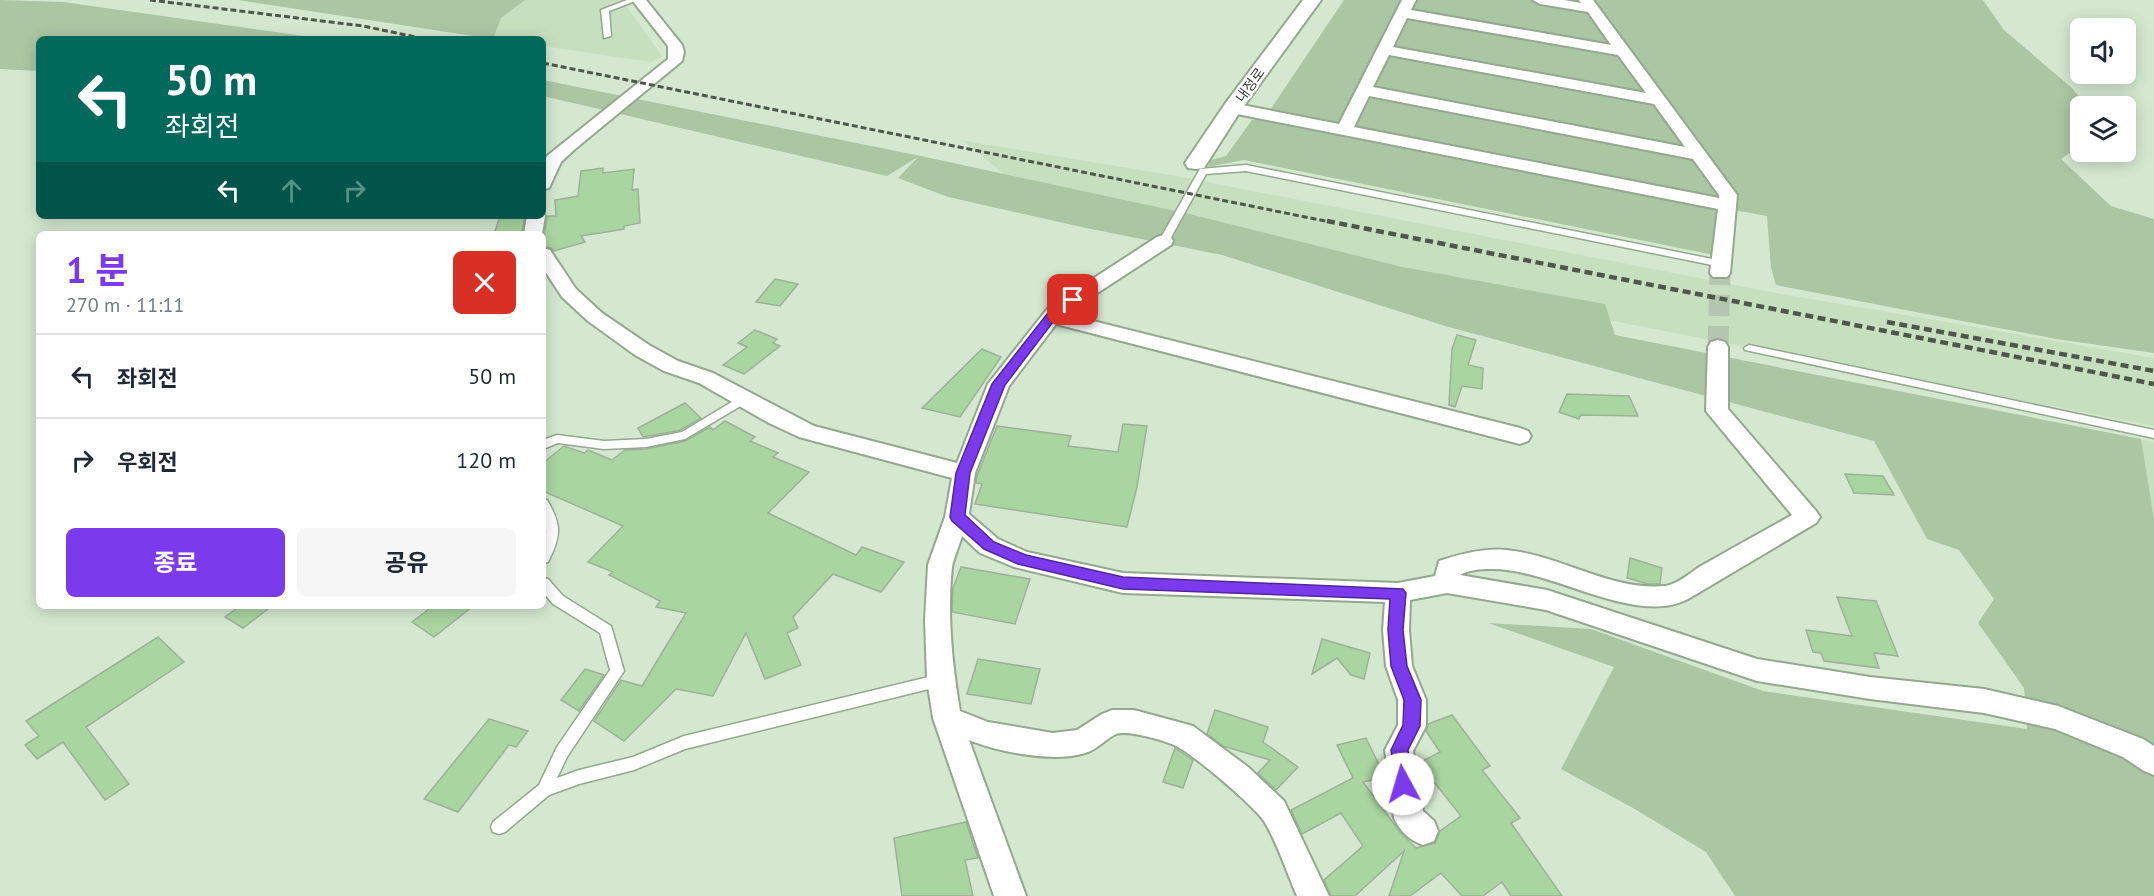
<!DOCTYPE html>
<html lang="ko">
<head>
<meta charset="utf-8">
<style>
  :root { --surface:#fff; --page:#f6f6f7; --text:#1f2937; --muted:#747a83; --line:#e0e1e3; --accent:#7c3aed }
  body { margin:0; font-family:"PT Sans","Noto Sans KR",sans-serif; background:var(--page); color:var(--text); height:100vh; display:flex; flex-direction:column; font-size:22px; white-space:nowrap }
  * { box-sizing:border-box; margin:0 }
  p { font-size:20px; color:var(--muted) }
  .icon { flex:none; width:33px; height:33px; fill:none; stroke:currentColor; stroke-width:2; stroke-linecap:round; stroke-linejoin:round }
  .map { position:relative; flex:1; overflow:hidden }
  .side { position:absolute; left:36px; top:231px; width:510px; height:378px; display:flex; flex-direction:column; background:var(--surface); border-radius:9px; box-shadow:0 3px 15px #0003 }
  .side>* { flex:none }
  .guide { position:absolute; left:36px; top:36px; width:510px; height:183px; border-radius:9px; box-shadow:0 3px 15px #0003; background:#00695c; color:#fff; overflow:hidden }
  .fabs { position:absolute; left:2070px; top:18px; display:grid; gap:12px }
  .fabs a { display:grid; place-items:center; width:66px; height:66px; border-radius:9px; background:var(--surface); box-shadow:0 3px 15px #0003; font-size:30px }
  .pin { position:absolute; display:grid; place-items:center; width:51px; height:51px; color:#fff; margin:-26px; border-radius:12px; box-shadow:0 3px 9px #0006 }
  .me { position:absolute; width:66px; margin:-33px; rotate:354deg; stroke-linejoin:round; filter:drop-shadow(0 0 4px #0008) }
  .turn { display:flex; align-items:center; gap:21px; height:126px; padding:0 30px; font-size:27px }
  .turn .icon { width:78px; height:78px; stroke-width:2.5 }
  .turn b { display:block; font-size:42px; line-height:51px }
  .lanes { display:flex; align-items:center; height:57px; padding:0 30px; background:#0003; justify-content:center; gap:30px; direction:ltr }
  .lanes .off { opacity:.35 }
  .round { display:grid; place-items:center; flex:none; width:63px; height:63px; border-radius:9px; background:var(--page) }
  .summary { display:flex; align-items:center; justify-content:space-between; height:102px; padding:0 30px }
  h1 { font-size:36px; font-weight:700; line-height:45px; color:var(--accent) }
  .button { display:flex; gap:12px; margin-top:auto; padding:12px 30px }
  .button a { flex:1; height:69px; border-radius:9px; background:var(--accent); color:#fff; font-size:24px; font-weight:700; line-height:69px; text-align:center }
  .button a+a { background:var(--page); color:var(--text) }
  ul { padding:0; list-style:none }
  li { display:flex; align-items:center; gap:18px; height:84px; padding:0 30px; border-top:2px solid var(--line) }
  li div { flex:1 }
  li b { display:block; font-size:22px }
  li em { font-style:normal }
  .map>svg:first-child { display:block }
  .built { fill:#c5dfbf }
  .green { fill:#aac6a3 }
  .building { fill:#a9d5a0; stroke:#9db199; stroke-width:1.5 }
  .lines { fill:none; stroke-linecap:round; stroke-linejoin:round }
  .minor-tunnel { stroke:#b4c6b0; stroke-width:21; stroke-dasharray:21 10; stroke-linecap:butt }
  .service-casing { stroke:#94a78f; stroke-width:3 }
  .minor-casing { stroke:#94a78f; stroke-width:4 }
  .tertiary-casing { stroke:#94a78f; stroke-width:4 }
  .service { fill:#fff; fill-rule:evenodd }
  .minor { fill:#fff; fill-rule:evenodd }
  .tertiary { fill:#fff; fill-rule:evenodd }
  .rail-far1 { stroke:#4d574a; stroke-width:3; stroke-dasharray:6 3; stroke-linecap:butt }
  .rail { stroke:#4d574a; stroke-width:4.5; stroke-dasharray:8 4.5; stroke-linecap:butt }
  .route { fill:#7c3aed; stroke:#51269a; stroke-width:1.5 }
  .labels { text-anchor:middle; dominant-baseline:central; stroke-width:4.5; stroke-linejoin:round; paint-order:stroke }
  .far-street-label { font-size:14px; fill:#343c32; stroke:#fff }
</style>
</head>
<body>
<div class="map">
<svg width="2154" height="896" viewBox="0 0 2154 896">
  <rect width="100%" height="100%" fill="#d4e8cf"/>
  <!-- built -->
  <g class="built">
    <polygon points="525,0 622,0 662,56 651,62 543,46 543,39 493,39 501,18"/>
    <polygon points="964,141 1171,175 1771,292 2154,358 2154,426 1608,320 1605,304 1403,267 1138,203 1004,174"/>
    <polygon points="2141,440 2154,442 2154,520 2153,519"/>
  </g>
  <!-- green -->
  <g class="green">
    <polygon points="0,0 63,2 325,39 39,39 39,71 0,69"/>
    <polygon points="238,0 525,0 501,18 493,39"/>
    <polygon points="1344,0 1983,0 2004,30 2072,88 2087,106 2080,106 2080,146 2061,159 2111,206 2154,219 2154,353 2056,339 1776,285 1771,268 1767,216 1706,205 1717,211 1714,255 1244,160 1208,167 1211,160 1226,156 1252,120 1264,119"/>
    <polygon points="543,80 921,156 1189,214 1403,267 1605,304 1615,335 2141,439 2154,520 2154,896 1735,896 1706,852 1633,808 1561,769 1614,667 1488,623 1591,629 1763,691 2027,729 2024,688 1978,623 1994,599 1959,550 1927,539 1874,441 1445,326 1222,255 1086,228 948,197 898,178 918,157 887,176 543,96"/>
  </g>
  <!-- building -->
  <g class="building">
    <polygon points="603,168 603,173 634,169 632,190 638,189 640,223 624,226 624,229 581,236 585,242 554,251 551,248 543,246 547,216 556,216 555,200 578,196 581,171"/>
    <polygon points="500,216 525,216 522,234 494,234"/>
    <polygon points="775,279 798,284 780,306 756,302"/>
    <polygon points="755,330 777,339 773,343 780,346 744,374 723,365 747,347 738,343"/>
    <polygon points="1457,335 1476,340 1468,365 1483,368 1482,389 1462,386 1455,407 1449,405 1452,349"/>
    <polygon points="982,349 1001,357 960,417 922,408"/>
    <polygon points="1567,394 1629,396 1638,416 1581,415 1579,419 1559,412"/>
    <polygon points="685,403 701,418 681,430 643,437 638,428"/>
    <polygon points="725,421 755,437 750,441 778,453 773,457 809,472 768,513 856,555 862,547 904,562 881,592 833,574 793,617 798,628 787,633 801,665 765,679 746,633 713,696 676,689 624,741 594,721 621,680 642,686 686,613 656,607 660,601 609,575 613,572 588,562 623,526 543,491 543,463 564,446 584,453 588,450 612,460 625,450 646,449 685,441 710,427 713,430"/>
    <polygon points="1123,424 1147,426 1137,487 1127,527 975,504 982,484 976,483 977,476 997,426 1071,436 1068,446 1118,452"/>
    <polygon points="1845,474 1883,476 1894,495 1854,493"/>
    <polygon points="1630,558 1662,568 1660,584 1648,584 1627,578"/>
    <polygon points="961,567 1030,579 1015,624 952,612 953,588"/>
    <polygon points="1837,597 1876,601 1898,656 1874,653 1879,668 1824,661 1821,653 1813,652 1806,630 1852,636"/>
    <polygon points="240,606 272,606 243,628 225,617"/>
    <polygon points="433,606 473,606 434,637 412,622"/>
    <polygon points="158,637 184,662 86,727 129,784 105,800 63,742 37,759 25,745 39,736 26,721"/>
    <polygon points="1322,639 1370,653 1364,679 1351,675 1337,658 1312,674"/>
    <polygon points="978,659 1040,669 1031,704 967,694"/>
    <polygon points="585,669 604,675 579,711 561,700"/>
    <polygon points="1215,710 1268,727 1263,742 1298,767 1276,790 1258,773 1270,760 1223,746 1207,734"/>
    <polygon points="1452,715 1490,766 1482,770 1520,818 1511,823 1562,896 1511,896 1502,882 1483,896 1462,896 1441,873 1410,896 1389,896 1404,851 1355,896 1331,896 1324,880 1363,846 1341,813 1302,834 1291,810 1353,778 1337,745 1366,738 1385,777 1363,782 1400,832 1416,848 1435,843 1440,831 1461,816 1419,763 1440,752 1426,731 1428,724"/>
    <polygon points="489,719 528,731 516,747 509,745 458,812 424,799"/>
    <polygon points="1175,748 1193,760 1183,788 1163,782"/>
    <polygon points="966,822 978,858 965,860 973,896 902,896 894,838"/>
  </g>
  <g class="lines">
    <!-- minor-tunnel -->
    <polyline class="minor-tunnel" points="1718,347 1720,273"/>
    <defs>
      <g id="service">
        <polygon points="627,0 638,0 609,11 611,36 604,38 601,10"/>
        <polygon points="1246,165 1722,261 1727,264 1722,267 1246,171 1206,174 1169,241 1164,244 1161,243 1159,241 1200,169"/>
        <polygon points="1749,345 2154,430 2154,438 1745,350 1744,348"/>
        <polygon points="745,394 751,398 749,401 685,439 646,447 604,449 558,443 543,449 543,440 557,435 604,441 646,439 682,432"/>
        <path d="M 543,498 L 547,500 C 562,525 561,536 548,562 L 543,563 C 543,551 547,539 546,528 C 546,518 543,509 543,498 Z"/>
        <polygon points="543,578 548,579 563,596 611,626 624,671 567,757 557,778 579,770 633,757 684,736 941,674 946,676 948,680 946,684 941,686 685,749 634,770 579,784 549,795 505,832 499,834 493,832 491,827 493,822 539,785 557,747 610,670 600,633 553,604 543,592"/>
      </g>
      <g id="minor">
        <polygon points="632,0 646,0 682,45 684,52 682,61 575,149 561,162 549,188 543,189 543,164 547,156 668,59 668,46"/>
        <path d="M 1402,0 L 1416,0 L 1411,10 L 1611,45 L 1588,12 L 1540,4 L 1533,0 L 1564,0 L 1581,3 L 1579,0 L 1593,0 L 1737,195 L 1730,273 L 1727,277 L 1713,277 L 1710,273 L 1718,209 L 1232,113 L 1224,108 L 1232,103 L 1339,124 ZM 1407,18 L 1618,55 L 1646,93 L 1393,47 ZM 1389,55 L 1654,104 L 1685,147 L 1373,87 ZM 1369,96 L 1693,159 L 1719,195 L 1719,198 L 1354,127 Z"/>
        <polygon points="543,213 545,216 542,234 524,234 527,216 543,216"/>
        <path d="M 1164,235 L 1171,237 L 1173,241 L 1171,245 L 1065,314 L 1520,428 L 1528,431 L 1531,436 L 1528,441 L 1520,444 L 1056,324 L 1009,386 L 975,473 L 969,514 L 998,539 L 1027,552 L 1123,573 L 1398,583 L 1435,576 L 1439,561 C 1461,554 1483,548 1506,550 C 1561,555 1610,591 1665,586 C 1677,585 1691,572 1701,566 C 1731,549 1762,532 1792,515 L 1706,411 L 1708,347 L 1711,342 L 1718,340 L 1725,342 L 1728,347 L 1728,409 L 1816,511 L 1820,517 L 1816,523 L 1688,599 C 1635,627 1551,568 1491,569 C 1480,569 1468,570 1460,575 L 1547,590 L 1757,659 L 1870,677 L 1984,689 L 2058,706 L 2143,739 L 2154,746 L 2154,775 L 2144,771 L 2123,757 L 2055,729 L 1984,713 L 1870,699 L 1757,681 L 1546,610 L 1447,593 L 1410,600 L 1409,630 L 1412,666 L 1426,700 L 1426,726 L 1413,751 L 1423,811 L 1434,821 L 1438,831 L 1434,841 L 1423,845 C 1409,840 1400,831 1394,818 L 1385,750 L 1398,725 L 1398,700 L 1386,666 L 1383,630 L 1385,602 L 1123,593 L 1014,567 L 980,553 L 962,536 C 959,546 954,557 952,567 C 947,614 952,664 960,711 L 988,722 L 1053,733 L 1077,730 L 1102,714 L 1112,710 L 1134,710 L 1193,726 L 1248,767 L 1284,801 L 1329,896 L 1297,896 C 1287,873 1277,842 1264,821 C 1253,805 1191,752 1174,745 C 1162,740 1128,730 1116,734 C 1105,739 1097,750 1085,753 C 1054,763 998,752 969,740 L 1026,896 L 994,896 L 933,718 L 927,680 L 925,620 L 928,565 L 945,517 L 952,478 L 799,437 L 769,423 L 699,383 L 664,371 L 635,355 L 588,321 L 562,297 L 543,268 L 543,248 L 550,250 L 576,289 L 602,313 L 649,345 L 678,361 L 713,373 L 814,426 L 957,463 L 988,384 L 1048,308 L 1157,237 Z"/>
      </g>
      <polygon id="tertiary" points="1303,0 1321,0 1241,110 1204,168 1196,169 1188,168 1185,163 1225,104"/>
    </defs>
    <!-- service casing -->
    <use href="#service" class="service-casing"/>
    <!-- minor casing -->
    <use href="#minor" class="minor-casing"/>
    <!-- tertiary casing -->
    <use href="#tertiary" class="tertiary-casing"/>
    <!-- service -->
    <use href="#service" class="service"/>
    <!-- minor -->
    <use href="#minor" class="minor"/>
    <!-- tertiary -->
    <use href="#tertiary" class="tertiary"/>
    <!-- rail-far1 -->
    <g class="rail-far1">
      <polyline points="150,0 363,26 425,39"/>
      <polyline points="543,63 1335,223"/>
    </g>
    <!-- rail -->
    <g class="rail">
      <polyline points="1327,221 2154,384"/>
      <polyline points="1887,322 2154,371"/>
    </g>
  </g>
  <!-- route -->
  <polygon class="route" points="1073,296 1077,297 1077,303 1059,314 1005,385 970,473 965,515 994,542 1026,555 1123,577 1403,589 1406,593 1403,630 1407,666 1421,700 1420,726 1408,750 1412,784 1409,789 1403,792 1397,789 1391,750 1403,725 1404,700 1391,666 1388,630 1390,599 1123,589 1018,564 984,549 952,521 950,517 956,473 992,384 1051,309"/>
  <g class="labels">
    <!-- far-street labels -->
    <g class="far-street-label">
      <text transform="translate(1250 85) rotate(-54)">내정로</text>
    </g>
  </g>
</svg>
<div class="fabs">
<a><svg class="icon" aria-label="sound" viewBox="0 0 24 24"><path d="M4 9h4l5-4v14l-5-4H4zM17 9q2 3 0 6"/></svg></a>
<a><svg class="icon" aria-label="layers" viewBox="0 0 24 24"><path d="M12 4l9 5-9 5-9-5zM3 14l9 5 9-5"/></svg></a>
</div>
<div class="pin" style="left:1073px;top:300px;background:#d93025"><svg class="icon" aria-label="arrive" viewBox="0 0 24 24"><path d="M6 21V4h12l-3 4 3 4H6"/></svg></div>
<svg class="me" style="left:1403px;top:784px" viewBox="-20 -20 40 40"><circle r="19" fill="#fff"/><path d="M0-13L10 11 0 6-10 11z" fill="#7c3aed"/></svg>
<div class="guide">
<div class="turn"><svg class="icon" aria-label="left" viewBox="0 0 24 24"><path d="M17 20v-9H6M10 6l-5 5 5 5"/></svg><div><b>50 m</b>좌회전</div></div>
<div class="lanes"><svg class="icon" aria-label="left" viewBox="0 0 24 24"><path d="M17 20v-9H6M10 6l-5 5 5 5"/></svg><svg class="icon off" aria-label="ahead" viewBox="0 0 24 24"><path d="M12 20V5M6 11l6-6 6 6"/></svg><svg class="icon off" aria-label="right" viewBox="0 0 24 24"><path d="M7 20v-9h11M14 6l5 5-5 5"/></svg></div>
</div>
<section class="side">
<div class="summary"><div><h1>1 분</h1><p>270 m · 11:11</p></div><a class="round" style="background:#d93025;color:#fff"><svg class="icon" aria-label="close" viewBox="0 0 24 24"><path d="M6 6l12 12M18 6L6 18"/></svg></a></div>
<ul>
<li><svg class="icon" aria-label="left" viewBox="0 0 24 24"><path d="M17 20v-9H6M10 6l-5 5 5 5"/></svg><div><b>좌회전</b></div><em>50 m</em></li>
<li><svg class="icon" aria-label="right" viewBox="0 0 24 24"><path d="M7 20v-9h11M14 6l5 5-5 5"/></svg><div><b>우회전</b></div><em>120 m</em></li>
</ul>
<div class="button"><a>종료</a><a>공유</a></div>
</section>
</div>
</body>
</html>
